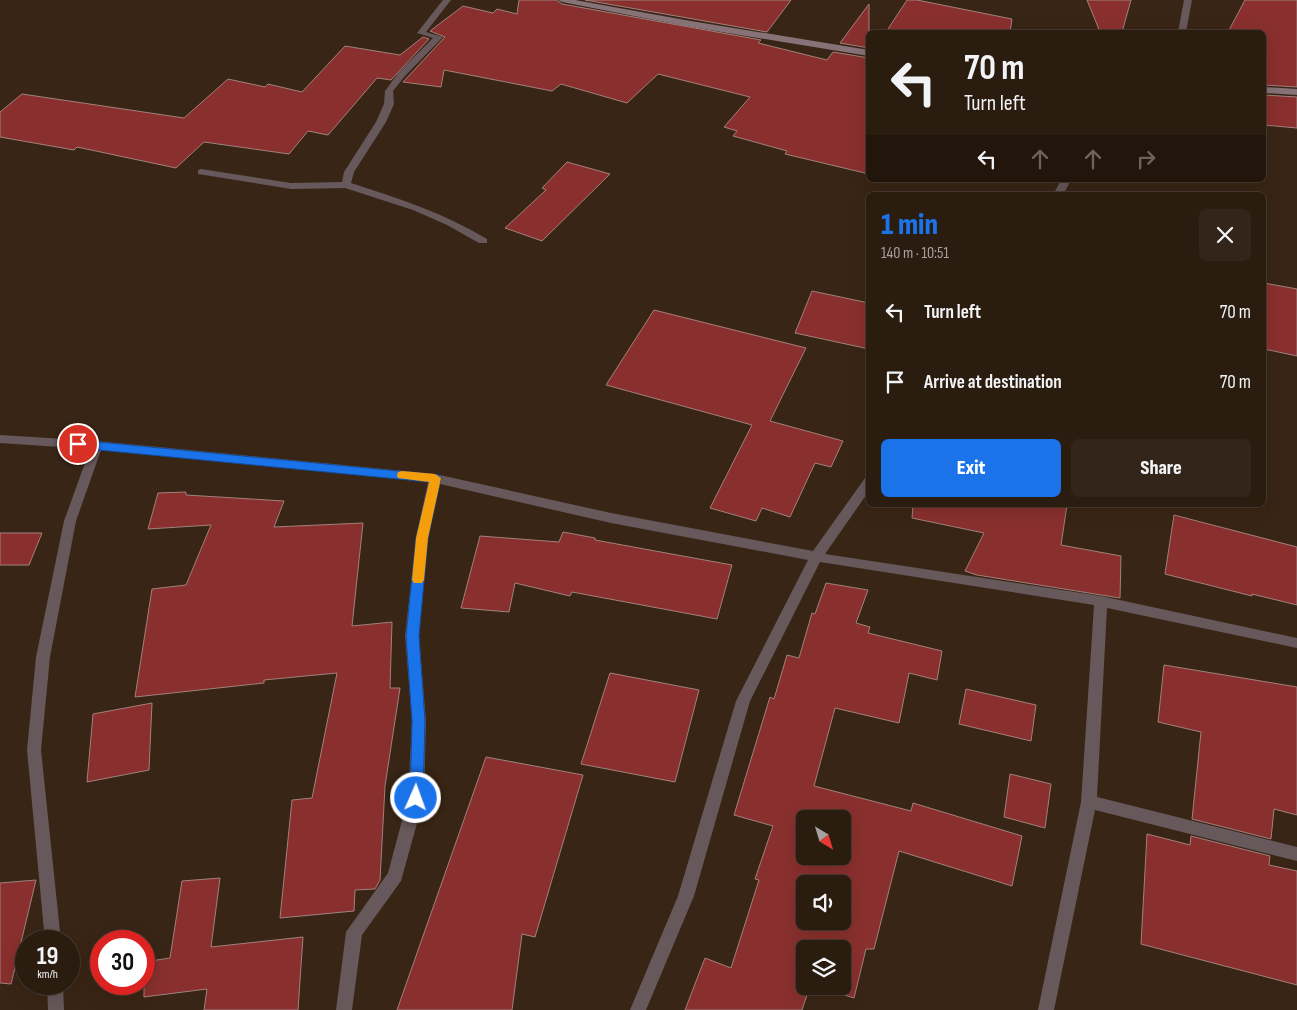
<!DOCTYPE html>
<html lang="en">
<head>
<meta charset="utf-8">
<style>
  :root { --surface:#2b1c10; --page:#332519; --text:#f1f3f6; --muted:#a6a19f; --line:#473a30; --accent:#1a73e8 }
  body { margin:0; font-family:"Sofia Sans Condensed",sans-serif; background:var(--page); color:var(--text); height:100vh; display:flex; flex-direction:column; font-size:19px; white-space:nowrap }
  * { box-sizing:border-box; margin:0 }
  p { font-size:16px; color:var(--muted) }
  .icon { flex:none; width:28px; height:28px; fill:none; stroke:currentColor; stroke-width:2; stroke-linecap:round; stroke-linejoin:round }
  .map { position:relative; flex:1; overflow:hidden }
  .drawer { position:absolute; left:866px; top:192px; width:400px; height:315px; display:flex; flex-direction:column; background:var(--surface); border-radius:8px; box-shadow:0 5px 20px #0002,0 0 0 1px var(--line) }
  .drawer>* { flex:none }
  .hud { position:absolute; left:866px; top:30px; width:400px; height:152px; border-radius:8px; box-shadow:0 5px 20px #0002,0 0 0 1px var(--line); background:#2b1c10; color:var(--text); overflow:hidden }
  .needle { width:32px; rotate:142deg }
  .controls { position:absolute; left:796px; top:810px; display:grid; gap:10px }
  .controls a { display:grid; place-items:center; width:55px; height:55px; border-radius:8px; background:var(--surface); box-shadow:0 5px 20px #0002,0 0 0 1px var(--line); font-size:25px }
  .speed { position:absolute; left:15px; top:930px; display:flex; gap:10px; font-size:25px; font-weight:700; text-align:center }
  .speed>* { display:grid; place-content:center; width:65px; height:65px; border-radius:50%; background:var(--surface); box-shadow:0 5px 20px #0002,0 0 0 1px var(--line); line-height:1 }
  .speed small { font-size:12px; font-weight:400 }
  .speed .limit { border:8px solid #d22; background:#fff; color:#111 }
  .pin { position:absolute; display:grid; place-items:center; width:42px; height:42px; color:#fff; margin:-21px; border:2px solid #fff; border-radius:50%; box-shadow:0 1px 5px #0007 }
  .me { position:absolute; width:55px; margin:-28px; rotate:2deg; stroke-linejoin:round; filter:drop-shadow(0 0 4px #0008) }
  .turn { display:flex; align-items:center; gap:18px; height:105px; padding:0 15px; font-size:22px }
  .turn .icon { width:65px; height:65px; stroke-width:2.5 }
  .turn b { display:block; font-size:35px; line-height:42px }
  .lanes { display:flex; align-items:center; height:48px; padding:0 15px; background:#0003; justify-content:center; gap:25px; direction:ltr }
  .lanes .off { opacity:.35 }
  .round { display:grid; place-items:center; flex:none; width:52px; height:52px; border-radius:8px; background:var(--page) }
  .summary { display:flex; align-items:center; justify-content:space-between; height:85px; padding:0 15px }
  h1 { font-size:30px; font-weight:800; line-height:38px; color:var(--accent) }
  .button { display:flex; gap:10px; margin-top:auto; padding:10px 15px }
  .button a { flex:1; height:58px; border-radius:8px; background:var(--accent); color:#fff; font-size:20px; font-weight:800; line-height:58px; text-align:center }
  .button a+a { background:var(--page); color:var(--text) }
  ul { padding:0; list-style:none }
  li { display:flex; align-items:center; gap:15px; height:70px; padding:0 15px }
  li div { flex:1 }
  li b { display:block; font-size:19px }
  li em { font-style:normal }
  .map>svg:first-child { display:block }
  .building { fill:#89302e; stroke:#a1817d; fill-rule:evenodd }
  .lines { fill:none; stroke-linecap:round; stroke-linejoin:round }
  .street { fill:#66585b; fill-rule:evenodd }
  .secondary { fill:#877277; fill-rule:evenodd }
  .route { fill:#1a73e8; stroke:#114b97 }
  .slow { fill:#f59e0b }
</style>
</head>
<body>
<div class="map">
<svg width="1297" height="1010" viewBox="0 0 1297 1010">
  <rect width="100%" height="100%" fill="#392515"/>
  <!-- building -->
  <g class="building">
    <polygon points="519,0 556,0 562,4 761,40 758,43 827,60 833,52 869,58 869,174 785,154 787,151 733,136 737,131 724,127 750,97 658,74 627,103 561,84 552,91 444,70 441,87 403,82 445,37 430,31 463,6 493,13 497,9 517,14"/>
    <polygon points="585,0 791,0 767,32"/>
    <polygon points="907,0 917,0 1012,19 1010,32 886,32"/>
    <polygon points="1087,0 1131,0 1122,32 1100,32"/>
    <polygon points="1245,0 1297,0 1297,87 1264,85 1264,32 1228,32"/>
    <polygon points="869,4 869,48 840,43"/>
    <polygon points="423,37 429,39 391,80 377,78 328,135 308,131 289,154 204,142 176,168 77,147 74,150 0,137 0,112 22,94 184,118 228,79 265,87 268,84 302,92 345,46 400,55"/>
    <polygon points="1264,95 1297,97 1297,128 1264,125"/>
    <polygon points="567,162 610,174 542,241 505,228 546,190 542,188"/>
    <polygon points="1264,283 1297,289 1297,356 1264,349"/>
    <polygon points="812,291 869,303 869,349 795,333"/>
    <polygon points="654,310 806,348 770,421 843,441 831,467 815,463 790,517 762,508 756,521 710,508 752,425 606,385"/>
    <polygon points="186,492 186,495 284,501 274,527 363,523 352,626 392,622 390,688 400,688 385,786 380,880 375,889 355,890 354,911 280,918 292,800 312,798 337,673 264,680 264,683 135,697 152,589 186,585 211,525 148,529 158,493"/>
    <polygon points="913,505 1067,505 1061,545 1121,556 1120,598 977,575 965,571 984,533 912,518"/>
    <polygon points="1174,515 1297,547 1297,605 1252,594 1252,596 1165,574"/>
    <polygon points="563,532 595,538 595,540 732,565 717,619 572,592 570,596 515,583 509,612 461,608 480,536 559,542"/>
    <polygon points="0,533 42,533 29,565 0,565"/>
    <path d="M 826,583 L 868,590 L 856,623 L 870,627 L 868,633 L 942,651 L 937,680 L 909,673 L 899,723 L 835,708 L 814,786 L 911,811 L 913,803 L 1022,836 L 1012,886 L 899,851 L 874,949 L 866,949 L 854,998 L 816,986 L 842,986 L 842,949 L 805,949 L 805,986 L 810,986 L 802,1010 L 685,1010 L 705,958 L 731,968 L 759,880 L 755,879 L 773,826 L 734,815 L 770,697 L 774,699 L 787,655 L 799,658 L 812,613 L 815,614 ZM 805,819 L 842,819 L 842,856 L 805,856 ZM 805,884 L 842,884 L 842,921 L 805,921 Z"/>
    <polygon points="1164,665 1297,687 1297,815 1274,809 1271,839 1192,819 1201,732 1158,722"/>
    <polygon points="610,673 699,690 675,782 581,764"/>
    <polygon points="966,689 1036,705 1031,741 959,724"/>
    <polygon points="152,703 149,770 87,782 93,714"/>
    <polygon points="486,757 583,775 535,937 522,934 512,1010 397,1010"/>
    <polygon points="1010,774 1051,784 1045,828 1004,817"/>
    <polygon points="1147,834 1190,845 1191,836 1270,856 1269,865 1297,871 1297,985 1141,944"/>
    <polygon points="220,878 211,947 303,937 298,1010 204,1010 207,989 144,997 144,962 170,958 182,881"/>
    <polygon points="36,880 11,984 0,983 0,883"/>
  </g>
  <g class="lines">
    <!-- street -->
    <g class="street">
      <path d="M 443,0 L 451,0 L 426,32 L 443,37 L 405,76 L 393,91 L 394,104 L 386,122 L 354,172 L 351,183 C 398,198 444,213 487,239 L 487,243 L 479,243 L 447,225 L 413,210 L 345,188 L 291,189 L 198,174 L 198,170 L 201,169 L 291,183 L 342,182 L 344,172 L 376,122 L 384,104 L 385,91 L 399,72 L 433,38 L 417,33 Z"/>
      <polygon points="1184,0 1192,0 1186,32 1178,32"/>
      <polygon points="1061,180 1071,180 1063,195 1053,195"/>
      <polygon points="0,435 97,441 435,474 611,513 813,551 865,478 869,477 869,491 825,554 1101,596 1297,638 1297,648 1107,608 1097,797 1297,847 1297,861 1095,810 1054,1010 1038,1010 1081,802 1094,605 820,562 750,701 694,896 646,1010 630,1010 678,896 736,701 808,560 611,523 440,484 428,538 419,636 426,721 424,798 401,881 362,935 352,1010 336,1010 346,932 388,873 408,798 412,721 405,636 416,538 428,482 101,450 76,521 50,657 41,750 61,941 45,941 27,750 36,657 64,521 90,449 0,443"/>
      <polygon points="47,984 63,984 64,1010 48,1010"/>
    </g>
    <!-- secondary -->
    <g class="secondary">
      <polygon points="558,0 575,0 685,20 869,50 869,56 685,26 562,2"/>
      <polygon points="1264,87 1297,89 1297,95 1264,93"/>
    </g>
  </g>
  <!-- route -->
  <polygon class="route" points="78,440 439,475 441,478 428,538 419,636 425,721 423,798 421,802 416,804 412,802 410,798 412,721 406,636 416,538 429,482 78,448 72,444"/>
  <!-- slow -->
  <polygon class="slow" points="402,471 435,474 441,478 428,538 424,580 422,583 414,583 412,580 416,538 429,482 398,478 397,475 398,472"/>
</svg>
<div class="controls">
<a><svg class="needle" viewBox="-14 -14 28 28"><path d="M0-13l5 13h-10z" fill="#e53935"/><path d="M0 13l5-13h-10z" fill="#a6a19f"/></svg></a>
<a><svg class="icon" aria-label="sound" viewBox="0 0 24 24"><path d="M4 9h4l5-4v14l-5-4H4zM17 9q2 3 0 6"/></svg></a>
<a><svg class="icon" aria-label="layers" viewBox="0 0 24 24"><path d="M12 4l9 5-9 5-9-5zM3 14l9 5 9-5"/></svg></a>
</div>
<div class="speed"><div>19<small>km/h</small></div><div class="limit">30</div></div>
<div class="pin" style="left:78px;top:444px;background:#d93025"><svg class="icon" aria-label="arrive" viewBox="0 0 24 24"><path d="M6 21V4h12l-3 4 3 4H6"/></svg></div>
<svg class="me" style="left:416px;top:798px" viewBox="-20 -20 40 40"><circle r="17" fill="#1a73e8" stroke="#fff" stroke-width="3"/><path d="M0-11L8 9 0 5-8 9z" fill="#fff"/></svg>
<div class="hud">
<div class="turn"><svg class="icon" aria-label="left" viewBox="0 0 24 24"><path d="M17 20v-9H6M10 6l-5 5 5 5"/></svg><div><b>70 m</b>Turn left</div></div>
<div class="lanes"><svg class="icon" aria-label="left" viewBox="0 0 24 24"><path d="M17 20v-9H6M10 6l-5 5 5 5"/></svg><svg class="icon off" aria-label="ahead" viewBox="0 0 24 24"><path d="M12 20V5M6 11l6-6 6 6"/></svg><svg class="icon off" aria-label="ahead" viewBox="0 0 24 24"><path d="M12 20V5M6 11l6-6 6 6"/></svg><svg class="icon off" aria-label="right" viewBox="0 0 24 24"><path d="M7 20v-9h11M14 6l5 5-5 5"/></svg></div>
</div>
<section class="drawer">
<div class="summary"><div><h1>1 min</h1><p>140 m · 10:51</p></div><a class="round"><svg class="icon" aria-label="close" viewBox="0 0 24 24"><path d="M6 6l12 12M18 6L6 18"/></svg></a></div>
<ul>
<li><svg class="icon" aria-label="left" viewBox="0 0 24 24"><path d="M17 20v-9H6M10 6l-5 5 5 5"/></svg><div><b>Turn left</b></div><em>70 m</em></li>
<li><svg class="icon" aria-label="arrive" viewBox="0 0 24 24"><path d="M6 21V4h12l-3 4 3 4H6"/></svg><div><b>Arrive at destination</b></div><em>70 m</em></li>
</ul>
<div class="button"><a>Exit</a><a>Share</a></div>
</section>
</div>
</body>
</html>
